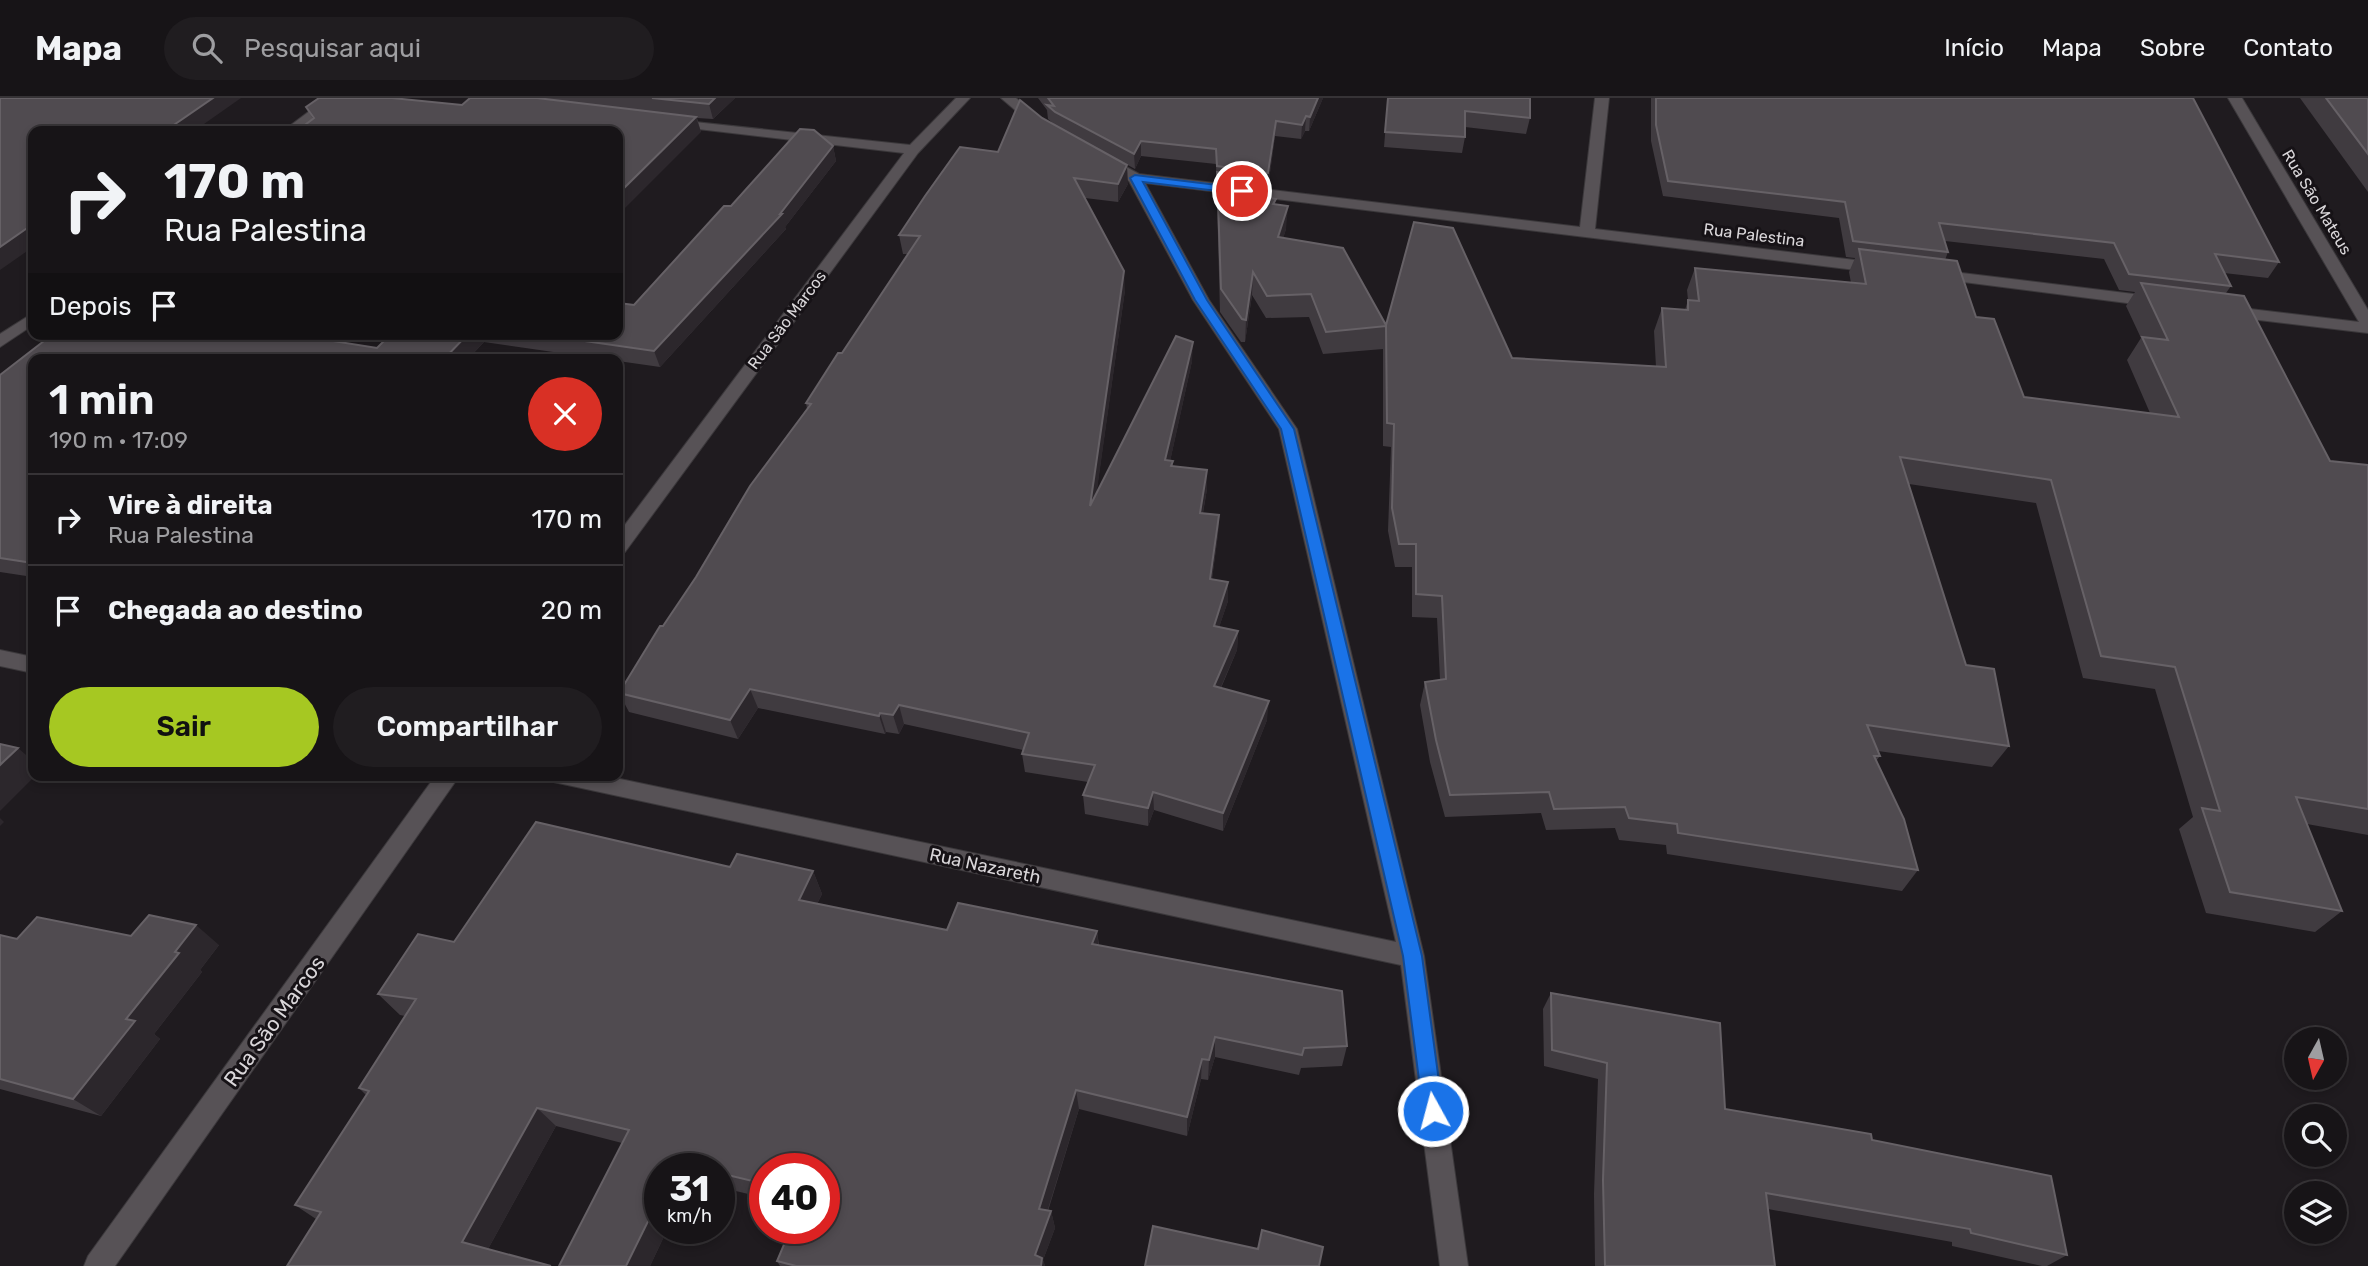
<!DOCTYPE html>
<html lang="pt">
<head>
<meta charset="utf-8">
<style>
  :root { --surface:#171417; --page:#201d20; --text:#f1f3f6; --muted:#9e9ea1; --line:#363336; --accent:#a6c822 }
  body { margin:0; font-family:Rubik,sans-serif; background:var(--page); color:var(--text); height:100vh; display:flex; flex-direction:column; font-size:26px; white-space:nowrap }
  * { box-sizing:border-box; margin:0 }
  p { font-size:23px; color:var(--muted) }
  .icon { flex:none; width:38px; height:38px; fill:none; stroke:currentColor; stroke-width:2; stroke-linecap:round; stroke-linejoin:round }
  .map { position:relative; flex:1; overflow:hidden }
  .panel { position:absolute; left:28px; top:256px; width:595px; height:427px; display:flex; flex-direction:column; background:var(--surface); border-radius:14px; box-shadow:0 4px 10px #0003,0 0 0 2px var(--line) }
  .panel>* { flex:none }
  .top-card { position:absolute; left:28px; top:28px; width:595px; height:214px; border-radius:14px; box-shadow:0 4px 10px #0003,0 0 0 2px var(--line); background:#171417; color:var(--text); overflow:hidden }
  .needle { width:46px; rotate:188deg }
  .fabs { position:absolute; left:2284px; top:929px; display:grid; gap:14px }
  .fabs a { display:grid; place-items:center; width:63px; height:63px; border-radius:50%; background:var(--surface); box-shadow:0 4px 10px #0003,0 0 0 2px var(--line); font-size:35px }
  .speed { position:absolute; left:644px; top:1055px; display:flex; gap:14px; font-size:35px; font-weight:700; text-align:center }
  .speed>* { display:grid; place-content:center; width:91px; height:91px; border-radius:50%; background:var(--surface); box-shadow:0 4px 10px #0003,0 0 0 2px var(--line); line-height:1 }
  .speed small { font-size:18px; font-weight:400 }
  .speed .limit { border:10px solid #d22; background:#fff; color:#111 }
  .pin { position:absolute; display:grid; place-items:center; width:60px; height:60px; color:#fff; margin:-30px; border:4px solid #fff; border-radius:50%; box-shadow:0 2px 7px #0007 }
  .me { position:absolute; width:77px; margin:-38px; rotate:353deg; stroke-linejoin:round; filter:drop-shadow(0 0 5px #0008) }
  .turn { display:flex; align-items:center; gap:24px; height:147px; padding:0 21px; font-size:32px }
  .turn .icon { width:91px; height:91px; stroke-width:2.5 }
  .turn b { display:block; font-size:49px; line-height:60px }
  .then { display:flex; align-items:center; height:66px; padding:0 21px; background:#0003; gap:14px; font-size:26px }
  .round { display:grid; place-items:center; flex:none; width:74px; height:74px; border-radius:37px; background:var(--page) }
  .overview { display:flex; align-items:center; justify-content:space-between; height:119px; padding:0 21px }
  h1 { font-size:42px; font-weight:600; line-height:52px }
  .action { display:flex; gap:14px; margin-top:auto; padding:14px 21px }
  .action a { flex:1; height:80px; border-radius:42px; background:var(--accent); color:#111; font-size:28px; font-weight:600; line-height:80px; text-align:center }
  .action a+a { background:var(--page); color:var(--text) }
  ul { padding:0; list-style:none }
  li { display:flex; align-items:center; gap:21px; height:91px; padding:0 21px; border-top:2px solid var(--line) }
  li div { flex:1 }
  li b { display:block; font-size:26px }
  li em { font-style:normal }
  header { display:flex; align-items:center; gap:42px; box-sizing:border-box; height:98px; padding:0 35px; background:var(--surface); border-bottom:2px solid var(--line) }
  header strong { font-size:33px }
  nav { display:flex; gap:38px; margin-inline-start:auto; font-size:24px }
  .search { width:490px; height:63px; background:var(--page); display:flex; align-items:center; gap:18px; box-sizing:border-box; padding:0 24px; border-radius:38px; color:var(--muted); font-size:26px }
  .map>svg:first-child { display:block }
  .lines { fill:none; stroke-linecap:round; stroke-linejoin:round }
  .minor-casing { stroke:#3b383b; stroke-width:2 }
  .minor { fill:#575256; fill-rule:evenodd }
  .wall { fill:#403b40; fill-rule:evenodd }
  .shaded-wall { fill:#2c272c }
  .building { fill:#504b50; stroke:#666166; stroke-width:2 }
  .route { fill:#1a73e8; stroke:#114b97; stroke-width:2 }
  .labels { text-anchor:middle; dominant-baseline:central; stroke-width:6; stroke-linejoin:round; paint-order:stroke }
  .far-street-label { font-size:16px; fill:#d9d6d9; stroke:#161216 }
  .street-label { font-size:18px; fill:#d9d6d9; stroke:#161216 }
  .near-street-label { font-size:21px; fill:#d9d6d9; stroke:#161216 }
</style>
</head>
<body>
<header>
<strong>Mapa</strong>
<div class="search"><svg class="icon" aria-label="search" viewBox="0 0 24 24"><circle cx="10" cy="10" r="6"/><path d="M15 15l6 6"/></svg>Pesquisar aqui</div>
<nav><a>Início</a><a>Mapa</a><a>Sobre</a><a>Contato</a></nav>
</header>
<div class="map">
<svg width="2368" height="1168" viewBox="0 0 2368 1168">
  <rect width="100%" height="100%" fill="#1f1b1f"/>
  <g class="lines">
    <defs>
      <g id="minor">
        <polygon points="327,0 343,0 298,33 283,33"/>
        <polygon points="956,0 970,0 918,55 625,454 618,456 618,436 904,55 672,28 667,27 667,21 910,47"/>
        <polygon points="1001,0 1016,0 1046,25 1039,29 1034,28"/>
        <polygon points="1595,0 1609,0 1595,131 1880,165 1888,170 1880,175 1145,85 1209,202 1297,331 1424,858 1468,1168 1440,1168 1401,867 549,683 546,677 601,677 1396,844 1279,331 1193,202 1129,83 1096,62 1098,59 1108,59 1139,76 1580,129"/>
        <polygon points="2228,0 2242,0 2368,212 2368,235 2225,218 2217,213 2225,208 2359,224"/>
        <polygon points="1937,172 2158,199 2166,204 2158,209 1932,180 1929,177 1932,174"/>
        <polygon points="33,215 33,227 0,249 0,236"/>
        <polygon points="0,552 33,559 33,575 0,568"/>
        <polygon points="436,677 460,677 115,1168 84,1168 88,1158"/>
      </g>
    </defs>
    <!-- minor casing -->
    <use href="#minor" class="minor-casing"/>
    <!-- minor -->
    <use href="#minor" class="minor"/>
  </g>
  <!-- wall -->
  <g class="wall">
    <polygon points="470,0 735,0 713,21 697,20 701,34 313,21 306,9 462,7"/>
    <path d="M 1038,0 L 1323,0 L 1309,33 L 1305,33 L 1301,41 L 1275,38 L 1268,89 L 1266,89 L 1266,99 L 1276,101 L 1275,106 L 1286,131 L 1283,140 L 1386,227 L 1512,260 L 1656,269 L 1654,233 L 1662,210 L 1685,212 L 1688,202 L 1687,192 L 1695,170 L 1851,185 L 1849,174 L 1855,160 L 1846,159 L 1839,120 L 1663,98 L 1651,43 L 1651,0 L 2193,0 L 2279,164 L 2268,180 L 2224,175 L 2231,188 L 2226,195 L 2330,363 L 2368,367 L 2368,737 L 2307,726 L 2342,813 L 2315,834 L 2206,815 L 2179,731 L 2193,719 L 2155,591 L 2083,580 L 2036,405 L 1909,386 L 1966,567 L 2009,648 L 1992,669 L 1878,653 L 1880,658 L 1876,663 L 1918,772 L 1902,793 L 1667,756 L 1666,747 L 1619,742 L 1615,730 L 1546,732 L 1541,715 L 1445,719 L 1430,664 L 1420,607 L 1425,584 L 1440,582 L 1437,520 L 1412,519 L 1412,469 L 1395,469 L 1388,433 L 1391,349 L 1383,348 L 1383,251 L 1323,256 L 1309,219 L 1266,220 L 1252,197 L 1245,244 L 1241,244 L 1220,214 L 1216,66 L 1141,58 L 1135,71 L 1056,28 L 1048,21 L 1047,12 ZM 1945,143 L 2104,161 L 2119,192 L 2135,194 L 2126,208 L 2141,240 L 2127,262 L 2150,315 L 2024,299 L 1976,219 L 1945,162 L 1948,154 Z"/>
    <polygon points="1388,0 1530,0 1530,20 1526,36 1465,29 1465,39 1462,55 1384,49"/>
    <polygon points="2300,0 2368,0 2368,94"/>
    <polygon points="800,31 814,32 833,48 836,63 785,129 786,131 660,269 618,263 618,261 602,261 484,244 468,261 33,261 33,479 0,474 0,277 53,236 289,236 377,250 391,236 618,236 618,205 634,207 724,108 731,108"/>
    <polygon points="960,49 1128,86 1118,104 1085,100 1125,192 1096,397 1192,263 1170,363 1173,363 1173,368 1207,372 1207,391 1203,415 1219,417 1218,436 1212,481 1228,484 1228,503 1219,529 1238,533 1237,552 1221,590 1267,622 1223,733 1154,712 1148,728 1085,716 1083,697 1088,684 1025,674 1022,656 1023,652 904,626 899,636 886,634 885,636 758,610 738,641 629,614 619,595 807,311 806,305 842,255 908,156 903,156 899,137"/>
    <polygon points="730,769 813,773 822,796 817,806 947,832 1097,833 1099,847 1347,948 1342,968 1301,970 1299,977 1215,959 1208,982 1201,981 1187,1038 1079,1011 1048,1113 1051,1113 1055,1130 1043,1162 1045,1168 780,1168 777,1163 824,1071 765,1071 765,1100 719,1089 719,1071 660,1071 660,1130 668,1130 650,1168 559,1168 622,1045 556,1028 488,1151 316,1121 295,1107 366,997 359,990 405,918 400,917 378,896 454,844"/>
    <polygon points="0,837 17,841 131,838 219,847 200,872 202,874 154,936 160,941 101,1018 0,991"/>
    <polygon points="1551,895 1725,1011 1872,1042 2067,1157 2047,1168 2042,1168 1952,1148 1952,1144 1768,1111 1775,1168 1595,1168 1594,1096 1598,981 1544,968 1543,911"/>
  </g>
  <!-- shaded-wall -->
  <g class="shaded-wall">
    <polygon points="213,0 241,0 194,33 165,33"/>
    <polygon points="715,0 735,0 713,21 709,6"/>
    <polygon points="1318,0 1323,0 1309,33 1310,19"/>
    <polygon points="1306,18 1305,33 1301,41 1302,27"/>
    <polygon points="696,19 701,34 618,117 618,96"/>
    <polygon points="1276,23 1275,38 1268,89 1268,75"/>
    <polygon points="1141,43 1141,58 1135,71 1134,56"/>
    <polygon points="833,48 836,63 785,129 786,131 660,269 654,253 780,116"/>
    <polygon points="1127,67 1128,86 1118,104 1118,86"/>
    <polygon points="1288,108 1286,131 1277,161 1278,139"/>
    <polygon points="33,126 33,149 0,172 0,149"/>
    <polygon points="1124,173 1125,192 1092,428 1090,408"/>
    <polygon points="1253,174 1252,197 1245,244 1246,222"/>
    <polygon points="468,236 481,236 484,244 468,261 444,261"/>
    <polygon points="1193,244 1192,263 1166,382 1165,362"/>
    <polygon points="1207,372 1207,391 1199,435 1200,415"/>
    <polygon points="1219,417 1218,436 1209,500 1210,481"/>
    <polygon points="1228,484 1228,503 1213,547 1214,528"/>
    <polygon points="1238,533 1237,552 1213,607 1214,588"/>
    <polygon points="750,591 758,610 738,641 730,622"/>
    <polygon points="1269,603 1267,622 1223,733 1223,715"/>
    <polygon points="899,607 904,626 899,636 893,617"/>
    <polygon points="880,615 886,634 885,636 879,618"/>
    <polygon points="18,650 33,663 33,677 36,677 0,713 0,667"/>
    <polygon points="1153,694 1154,712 1148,728 1148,710"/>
    <polygon points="0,720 4,724 0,728"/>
    <polygon points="813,773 822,796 808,824 799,802"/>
    <polygon points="196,827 219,847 200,872 202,874 154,936 160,941 101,1018 73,1001 126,921"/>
    <polygon points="1097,833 1099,854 1092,846"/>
    <polygon points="1215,939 1215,959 1208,982 1209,962"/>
    <polygon points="1202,961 1201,981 1187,1038 1187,1019"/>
    <polygon points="1076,992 1079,1011 1043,1127 1039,1111"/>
    <polygon points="537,1010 556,1028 483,1160 462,1144"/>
    <polygon points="677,1064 683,1071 673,1071"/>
    <polygon points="660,1099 660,1130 668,1130 650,1168 626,1168"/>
    <polygon points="1051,1113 1055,1130 1043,1162 1045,1168 1038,1168 1035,1157"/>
  </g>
  <!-- building -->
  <g class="building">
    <polygon points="0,0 213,0 165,33 33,33 33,126 0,149"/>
    <polygon points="319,0 392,0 462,7 470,0 537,0 696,19 618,96 618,33 297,33 314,20 306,9"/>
    <polygon points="652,0 715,0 709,6"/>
    <polygon points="1048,0 1318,0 1310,19 1306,18 1302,27 1276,23 1268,75 1217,68 1216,51 1141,43 1134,56 1055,14 1047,7 1054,8"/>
    <polygon points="1388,0 1530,0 1530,20 1465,13 1465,39 1385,34"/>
    <polygon points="1656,0 2193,0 2279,164 2215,156 2231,188 2129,176 2114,145 1939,125 1948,154 1853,143 1845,104 1668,83 1656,27"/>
    <polygon points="2326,0 2368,0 2368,56"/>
    <polygon points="1020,2 1042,20 1127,67 1118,86 1074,80 1124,173 1090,408 1176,238 1193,244 1165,362 1173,363 1171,368 1207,372 1200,415 1219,417 1210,481 1228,484 1214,528 1238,533 1214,588 1269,603 1223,715 1153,694 1148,710 1083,697 1095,667 1022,656 1029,635 899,607 893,617 880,615 879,618 750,591 730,622 619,595 660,528 663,528 696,479 750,388 811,306 806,305 838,255 842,255 920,138 899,137 925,98 960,49 998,54"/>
    <polygon points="800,31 814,32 833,48 780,116 782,116 654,253 536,236 618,236 618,205 634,207 724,108 731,108"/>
    <polygon points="1217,74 1267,80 1264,99 1276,101 1273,106 1288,108 1278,139 1343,150 1386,227 1414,124 1453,130 1512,260 1666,269 1662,210 1688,212 1688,202 1699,203 1695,170 1866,186 1859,151 1957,163 1976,219 1994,221 2024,299 2179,319 2142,239 2168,242 2141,185 2244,198 2330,363 2368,367 2368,711 2296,699 2342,813 2230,794 2202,710 2220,713 2175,569 2101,558 2051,382 1900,359 1966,567 1994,571 2009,648 1867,627 1880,658 1874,658 1904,721 1918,772 1678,735 1677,726 1629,720 1625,709 1554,711 1549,694 1450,697 1436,642 1425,584 1446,581 1442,498 1416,496 1416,446 1399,446 1392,410 1394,326 1387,325 1386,228 1326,234 1311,196 1267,198 1253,174 1246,222 1242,221 1221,191"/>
    <polygon points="53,236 289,236 377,250 391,236 468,236 444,261 33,261 33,465 0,460 0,277"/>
    <polygon points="0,646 18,650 0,667"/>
    <polygon points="536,724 730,769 737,756 813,773 799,802 947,832 958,805 1097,833 1092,846 1342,893 1347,948 1304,950 1302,957 1215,939 1209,962 1202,961 1187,1019 1076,992 1039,1111 1051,1113 1035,1157 1042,1160 1041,1168 796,1168 777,1163 791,1130 824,1130 824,1071 765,1071 765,1086 719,1075 719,1071 705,1071 677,1064 673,1071 660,1071 660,1099 626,1168 559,1168 629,1032 537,1010 462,1144 551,1168 287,1168 321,1114 295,1107 369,993 359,990 416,901 378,896 418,836 454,844"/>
    <polygon points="149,817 196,827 175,854 179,855 126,921 135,923 73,1001 0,981 0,837 17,841 37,819 131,838"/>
    <polygon points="1551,895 1720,925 1725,1011 1871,1036 1872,1042 2051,1078 2067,1157 1971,1135 1970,1131 1766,1095 1775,1168 1605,1168 1603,1082 1607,965 1552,952"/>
    <polygon points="1153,1128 1258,1151 1262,1132 1323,1149 1319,1168 1145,1168"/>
  </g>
  <!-- route -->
  <polygon class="route" points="1135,77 1242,90 1247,93 1242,96 1143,84 1207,202 1294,331 1422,858 1443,1013 1440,1020 1433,1023 1426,1020 1423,1013 1403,858 1281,331 1195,202 1130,80"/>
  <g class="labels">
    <!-- far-street labels -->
    <g class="far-street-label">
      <text transform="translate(2317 104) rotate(59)">Rua São Mateus</text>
      <text transform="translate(1754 137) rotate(7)">Rua Palestina</text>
      <text transform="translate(787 222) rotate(-53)">Rua São Marcos</text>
    </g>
    <!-- street labels -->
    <g class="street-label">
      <text transform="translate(985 768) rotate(12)">Rua Nazareth</text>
    </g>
    <!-- near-street labels -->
    <g class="near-street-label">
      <text transform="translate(274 923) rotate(-54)">Rua São Marcos</text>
    </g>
  </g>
</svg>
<div class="fabs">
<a><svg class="needle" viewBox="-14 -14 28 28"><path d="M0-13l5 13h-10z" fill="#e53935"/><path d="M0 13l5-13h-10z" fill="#9e9ea1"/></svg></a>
<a><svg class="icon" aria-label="search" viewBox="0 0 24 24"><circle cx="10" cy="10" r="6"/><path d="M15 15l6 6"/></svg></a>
<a><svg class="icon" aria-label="layers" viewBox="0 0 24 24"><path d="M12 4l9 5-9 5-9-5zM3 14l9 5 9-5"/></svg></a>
</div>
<div class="speed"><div>31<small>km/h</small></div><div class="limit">40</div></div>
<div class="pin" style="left:1242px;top:93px;background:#d93025"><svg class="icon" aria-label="arrive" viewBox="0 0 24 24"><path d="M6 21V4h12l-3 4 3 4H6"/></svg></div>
<svg class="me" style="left:1433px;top:1013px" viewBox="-20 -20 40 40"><circle r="17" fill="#1a73e8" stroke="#fff" stroke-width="3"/><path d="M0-11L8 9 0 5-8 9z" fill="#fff"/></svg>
<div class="top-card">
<div class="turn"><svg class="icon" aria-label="right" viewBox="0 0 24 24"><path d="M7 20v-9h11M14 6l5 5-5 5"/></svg><div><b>170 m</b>Rua Palestina</div></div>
<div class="then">Depois<svg class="icon" aria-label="arrive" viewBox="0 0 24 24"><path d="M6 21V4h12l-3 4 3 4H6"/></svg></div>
</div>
<section class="panel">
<div class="overview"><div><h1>1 min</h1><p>190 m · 17:09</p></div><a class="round" style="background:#d93025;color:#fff"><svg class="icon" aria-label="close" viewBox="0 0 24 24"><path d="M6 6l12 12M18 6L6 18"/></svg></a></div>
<ul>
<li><svg class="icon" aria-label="right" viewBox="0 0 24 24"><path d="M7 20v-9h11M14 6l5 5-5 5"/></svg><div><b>Vire à direita</b><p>Rua Palestina</p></div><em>170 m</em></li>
<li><svg class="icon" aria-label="arrive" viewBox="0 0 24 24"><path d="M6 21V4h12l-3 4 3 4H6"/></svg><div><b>Chegada ao destino</b></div><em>20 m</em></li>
</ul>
<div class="action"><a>Sair</a><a>Compartilhar</a></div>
</section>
</div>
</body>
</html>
